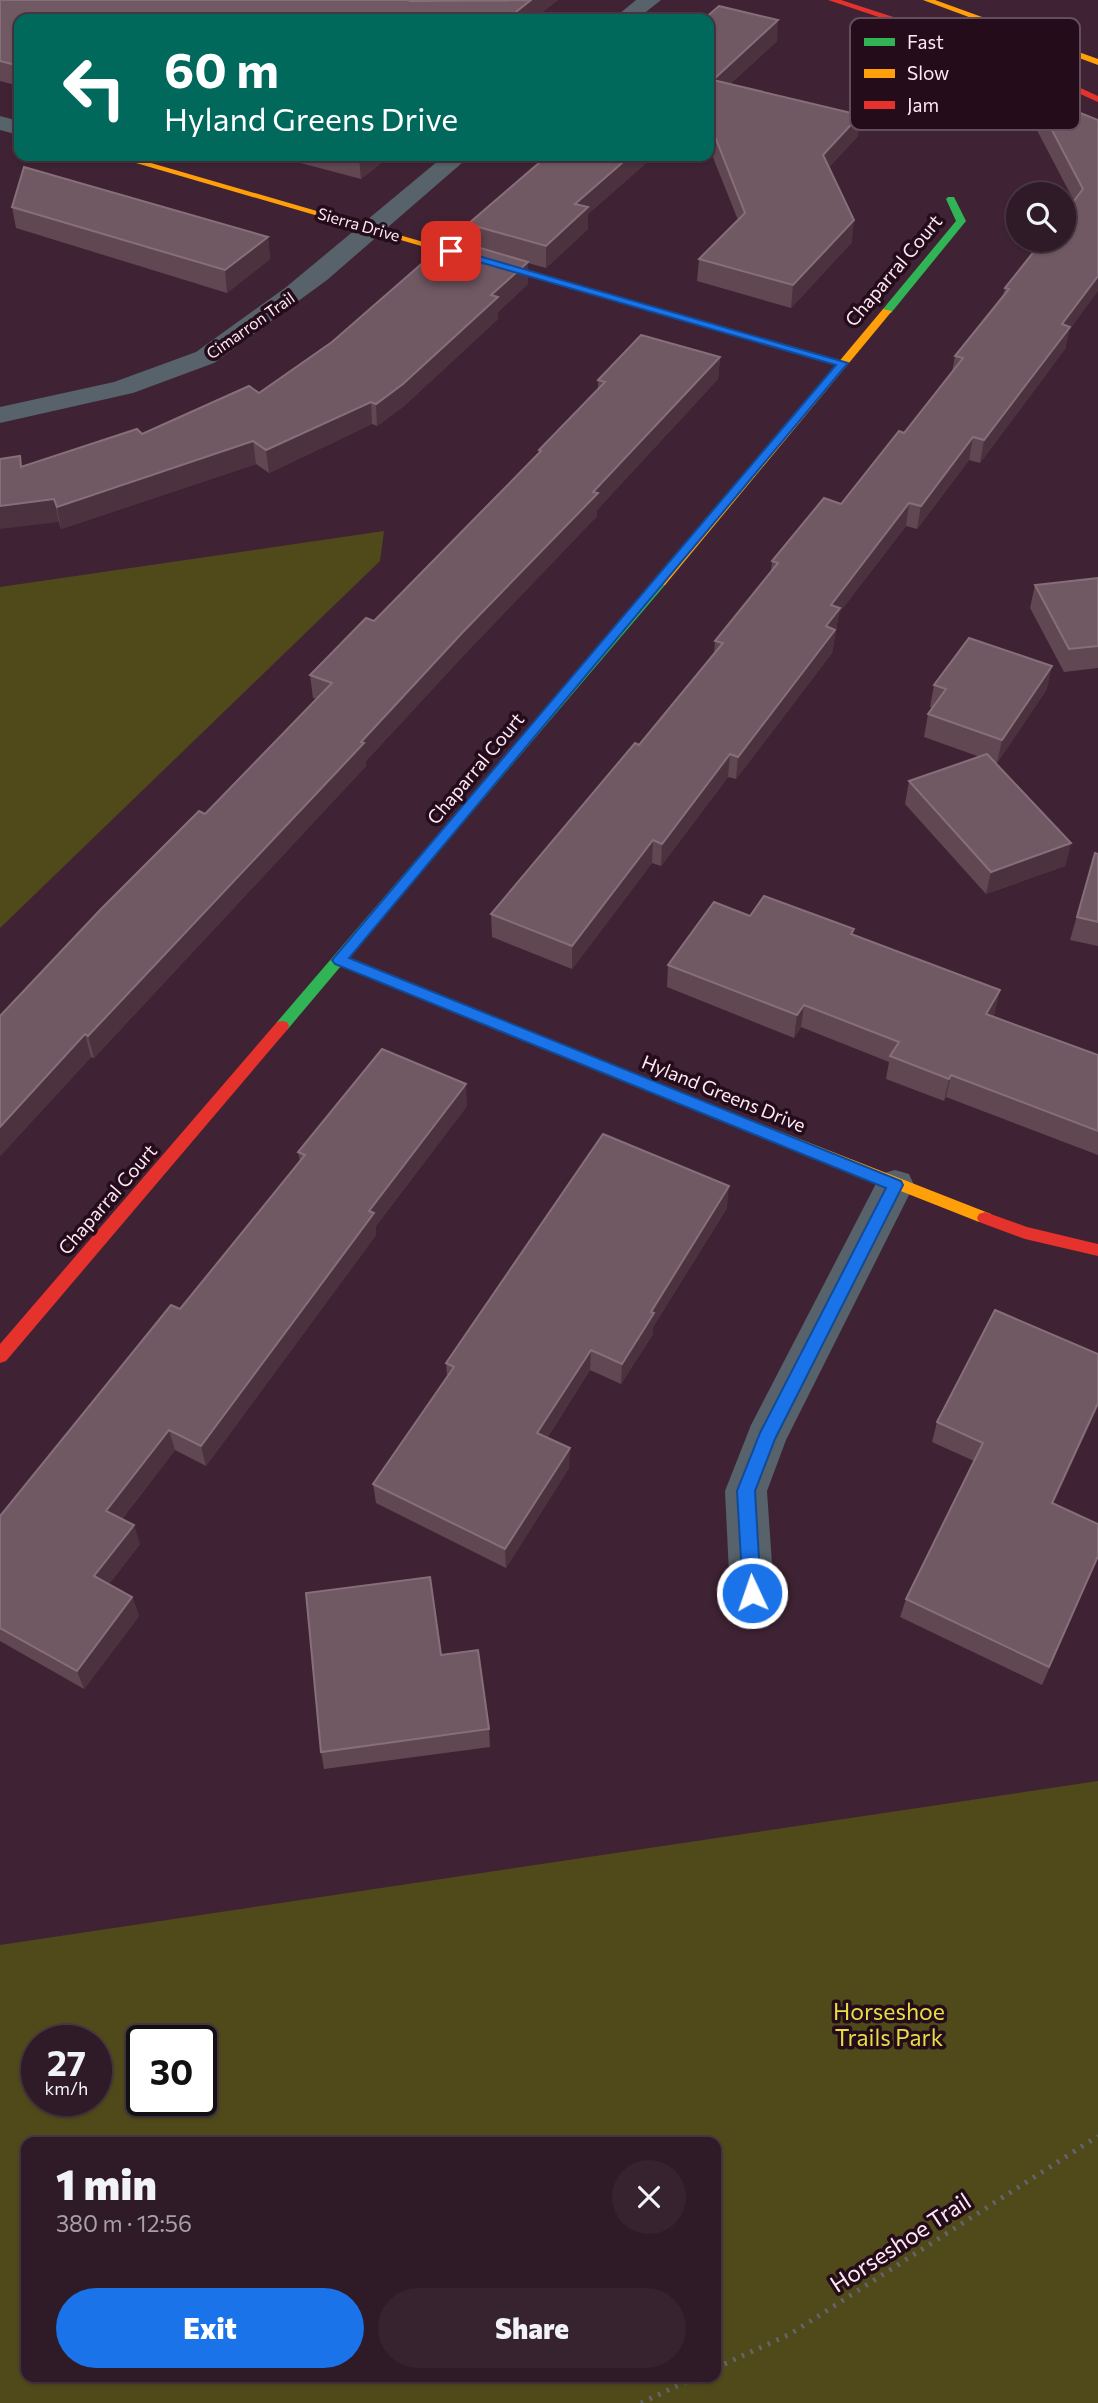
<!DOCTYPE html>
<html lang="en">
<head>
<meta charset="utf-8">
<style>
  :root { --surface:#2f1a27; --page:#37232f; --text:#f1f3f6; --muted:#a7a1a7; --line:#4a3844; --accent:#1a73e8 }
  body { margin:0; font-family:Commissioner,sans-serif; background:var(--page); color:var(--text); height:100vh; display:flex; flex-direction:column; font-size:26px; white-space:nowrap }
  * { box-sizing:border-box; margin:0 }
  p { font-size:23px; color:var(--muted) }
  .icon { flex:none; width:38px; height:38px; fill:none; stroke:currentColor; stroke-width:2; stroke-linecap:round; stroke-linejoin:round }
  .map { position:relative; flex:1; overflow:hidden }
  .drawer { position:absolute; left:21px; top:2137px; width:700px; height:245px; display:flex; flex-direction:column; background:var(--surface); border-radius:14px; box-shadow:0 2px 5px #0004,0 0 0 2px var(--line) }
  .drawer>* { flex:none }
  .hud { position:absolute; left:14px; top:14px; width:700px; height:147px; border-radius:14px; box-shadow:0 2px 5px #0004,0 0 0 2px var(--line); background:#00695c; color:#fff; overflow:hidden }
  .tools { position:absolute; left:1006px; top:182px; display:grid; gap:14px }
  .tools a { display:grid; place-items:center; width:70px; height:70px; border-radius:50%; background:var(--surface); box-shadow:0 2px 5px #0004,0 0 0 2px var(--line); font-size:35px }
  .speed { position:absolute; left:21px; top:2025px; display:flex; gap:14px; font-size:35px; font-weight:700; text-align:center }
  .speed>* { display:grid; place-content:center; width:91px; height:91px; border-radius:50%; background:var(--surface); box-shadow:0 2px 5px #0004,0 0 0 2px var(--line); line-height:1 }
  .speed small { font-size:18px; font-weight:400 }
  .speed .limit { border:4px solid #111; border-radius:10px; background:#fff; color:#111 }
  .pin { position:absolute; display:grid; place-items:center; width:60px; height:60px; color:#fff; margin:-30px; border-radius:14px; box-shadow:0 4px 10px #0006 }
  .me { position:absolute; width:77px; margin:-38px; rotate:357deg; stroke-linejoin:round; filter:drop-shadow(0 0 5px #0008) }
  .turn { display:flex; align-items:center; gap:24px; height:147px; padding:0 35px; font-size:32px }
  .turn .icon { width:91px; height:91px; stroke-width:2.5 }
  .turn b { display:block; font-size:49px; line-height:60px }
  .round { display:grid; place-items:center; flex:none; width:74px; height:74px; border-radius:37px; background:var(--page) }
  .headline { display:flex; align-items:center; justify-content:space-between; height:119px; padding:0 35px }
  h1 { font-size:42px; font-weight:800; line-height:52px }
  .button { display:flex; gap:14px; margin-top:auto; padding:14px 35px }
  .button a { flex:1; height:80px; border-radius:42px; background:var(--accent); color:#fff; font-size:28px; font-weight:800; line-height:80px; text-align:center }
  .button a+a { background:var(--page); color:var(--text) }
  .map>svg:first-child { display:block }
  .green { fill:#504a1a; fill-rule:evenodd }
  .lines { fill:none; stroke-linecap:round; stroke-linejoin:round }
  .path { stroke:#64646d; stroke-width:5; stroke-dasharray:2.5 7; stroke-linecap:butt }
  .street { fill:#57626a; fill-rule:evenodd }
  .fast { fill:#30b455; fill-rule:evenodd }
  .slow { fill:#ff9f0a; fill-rule:evenodd }
  .jam { fill:#e5322d; fill-rule:evenodd }
  .wall { fill:#604751 }
  .shaded-wall { fill:#4c313e }
  .building { fill:#715963; stroke:#876f79; stroke-width:2 }
  .route { fill:#1a73e8; stroke:#114b97; stroke-width:2 }
  .labels { text-anchor:middle; dominant-baseline:central; stroke-width:7; stroke-linejoin:round; paint-order:stroke }
  .far-street-label { font-size:16px; fill:#fee9f3; stroke:#240c1a }
  .street-label { font-size:19px; fill:#fee9f3; stroke:#240c1a }
  .near-park-label { font-size:23px; fill:#e6de44; stroke:#240c1a }
  .near-street-label { font-size:23px; fill:#fee9f3; stroke:#240c1a }
  .key { fill:#240c1a; stroke:#654e5b; stroke-width:2 }
  .key-label { font-size:19px; fill:#fee9f3 }
</style>
</head>
<body>
<div class="map">
<svg width="1098" height="2403" viewBox="0 0 1098 2403">
  <rect width="100%" height="100%" fill="#3f2334"/>
  <!-- green -->
  <g class="green">
    <polygon points="384,531 380,561 0,928 0,587"/>
    <path d="M 1098,1781 L 1098,2403 L 0,2403 L 0,1945 ZM 37,2040 L 96,2040 L 96,2100 L 37,2100 ZM 142,2040 L 201,2040 L 201,2100 L 142,2100 ZM 26,2142 L 716,2142 L 716,2376 L 26,2376 Z"/>
  </g>
  <g class="lines">
    <!-- path -->
    <g class="path">
      <polyline points="716,2368 792,2333 1098,2136"/>
      <polyline points="641,2403 698,2376"/>
    </g>
    <!-- street -->
    <g class="street">
      <polygon points="636,0 661,0 637,19 613,19"/>
      <polygon points="0,116 19,121 19,135 0,130"/>
      <polygon points="444,156 470,156 327,280 214,363 133,393 0,423 0,407 114,382 196,352 285,288"/>
      <polygon points="895,1170 909,1174 914,1185 786,1440 767,1491 774,1593 768,1607 752,1613 736,1607 730,1593 725,1491 751,1425 881,1174"/>
    </g>
    <!-- fast -->
    <g class="fast">
      <polygon points="948,197 954,197 966,221 891,313 883,313 883,309 956,221 946,199"/>
      <polygon points="661,578 667,582 665,585 348,958 731,1112 734,1116 731,1120 721,1120 341,966 287,1030 277,1030 275,1026 277,1022 657,579"/>
    </g>
    <!-- slow -->
    <g class="slow">
      <polygon points="923,0 935,0 1098,59 1098,65"/>
      <polygon points="112,156 127,156 444,248 435,250"/>
      <polygon points="883,309 892,311 665,585 657,585 657,579"/>
      <polygon points="726,1110 991,1214 993,1218 991,1222 979,1222 721,1120 718,1116"/>
    </g>
    <!-- jam -->
    <g class="jam">
      <polygon points="828,0 841,0 1004,53 1098,96 1098,102 998,57"/>
      <polygon points="435,246 443,246 848,363 839,365 435,250"/>
      <polygon points="282,1021 287,1022 289,1026 287,1030 6,1361 0,1363 0,1344 277,1022"/>
      <polygon points="985,1212 1027,1227 1098,1244 1098,1256 1025,1239 979,1222 977,1218 979,1214"/>
    </g>
  </g>
  <!-- wall -->
  <g class="wall">
    <polygon points="0,0 558,0 533,19 19,19 19,86 0,81"/>
    <polygon points="709,19 777,41 730,84 858,136 829,167 852,242 791,308 697,281 699,259 738,220 712,155 709,154"/>
    <polygon points="1033,94 1098,120 1069,331 1065,349 980,463 969,460 917,529 906,526 839,613 832,653 736,779 728,777 661,866 652,863 572,969 492,937 491,914 639,745 714,654 715,641 771,571 772,561 841,504 904,433 952,372 955,356 1003,296 1005,288 1074,201 1029,115"/>
    <polygon points="274,156 390,156 361,179"/>
    <polygon points="547,156 654,156 588,214 588,229 546,268 528,263 528,284 498,312 498,319 404,406 377,426 372,424 269,473 256,464 61,529 59,522 22,466 142,434 259,393 469,245 468,224"/>
    <polygon points="12,207 268,237 270,259 227,293 16,228"/>
    <polygon points="720,357 718,379 597,510 597,516 463,656 366,761 366,766 94,1058 91,1057 0,1156 205,814 317,699 313,698 310,675 374,621 539,453 539,450 598,389 598,380"/>
    <polygon points="1098,578 1098,668 1064,672 1030,608 1035,585"/>
    <polygon points="934,685 1047,689 997,763 994,762 1071,843 1065,866 986,894 905,804 909,781 980,757 924,737 928,714 932,708 930,707"/>
    <polygon points="1095,853 1098,854 1098,946 1070,940"/>
    <polygon points="750,916 853,935 995,1013 993,1017 1098,1055 1098,1155 946,1097 944,1101 886,1079 889,1062 801,1027 794,1038 667,987 668,965"/>
    <polygon points="467,1106 376,1226 376,1235 206,1466 175,1450 122,1519 140,1544 109,1584 132,1597 139,1616 84,1689 0,1641 0,1516 180,1309 300,1161 298,1152"/>
    <polygon points="727,1208 653,1327 653,1334 621,1384 590,1370 547,1438 569,1468 506,1568 376,1503 373,1484 447,1377 446,1363"/>
    <polygon points="1098,1354 1098,1406 1053,1504 1098,1557 1042,1685 900,1617 906,1599 974,1461 932,1442 937,1422"/>
    <polygon points="441,1655 489,1729 490,1747 324,1769 321,1752"/>
  </g>
  <!-- shaded-wall -->
  <g class="shaded-wall">
    <polygon points="531,0 558,0 533,19 507,19"/>
    <polygon points="778,20 777,41 711,101 713,80"/>
    <polygon points="860,115 858,136 820,176 823,155"/>
    <polygon points="362,156 390,156 361,179 359,158"/>
    <polygon points="630,156 654,156 588,214 588,229 546,268 546,246 575,204"/>
    <polygon points="854,220 852,242 791,308 793,285"/>
    <polygon points="268,237 270,259 227,293 225,270"/>
    <polygon points="528,262 528,284 498,312 498,319 404,406 377,426 376,404"/>
    <polygon points="1098,276 1098,291 1069,331 1065,349 980,463 984,440 1062,324"/>
    <polygon points="720,357 718,379 597,510 597,516 463,656 366,761 366,766 94,1058 88,1036"/>
    <polygon points="371,402 372,424 269,473 266,450"/>
    <polygon points="973,437 969,460 917,529 921,506"/>
    <polygon points="253,441 256,464 61,529 57,507"/>
    <polygon points="54,499 59,522 0,529 0,506"/>
    <polygon points="909,503 906,526 839,613 832,653 736,779 738,757 826,626 831,605"/>
    <polygon points="1052,666 1047,689 997,763 1002,740"/>
    <polygon points="730,754 728,777 661,866 662,844"/>
    <polygon points="653,840 652,863 572,969 572,946"/>
    <polygon points="1071,843 1065,866 986,894 991,872"/>
    <polygon points="1000,990 995,1013 981,1037 986,1014"/>
    <polygon points="804,1005 801,1027 794,1038 797,1015"/>
    <polygon points="85,1034 91,1057 0,1156 0,1127"/>
    <polygon points="951,1075 946,1097 944,1101 949,1079"/>
    <polygon points="466,1084 467,1106 376,1226 376,1235 206,1466 201,1446 369,1211"/>
    <polygon points="729,1186 727,1208 653,1327 653,1334 621,1384 622,1364 651,1312"/>
    <polygon points="591,1350 590,1370 537,1453 537,1433"/>
    <polygon points="1098,1403 1098,1406 1044,1523 1052,1503"/>
    <polygon points="169,1430 175,1450 113,1530 106,1511"/>
    <polygon points="570,1448 569,1468 506,1568 505,1549"/>
    <polygon points="134,1525 140,1544 101,1595 94,1576"/>
    <polygon points="132,1597 139,1616 84,1689 77,1671"/>
  </g>
  <!-- building -->
  <g class="building">
    <polygon points="0,0 407,0 411,1 531,0 507,19 19,19 19,66 0,61"/>
    <polygon points="719,6 778,20 713,80 860,115 823,155 854,220 793,285 699,259 745,213 714,134 709,132 709,19 704,19"/>
    <polygon points="1033,94 1098,120 1098,276 1062,324 1070,327 984,440 973,437 921,506 909,503 831,605 840,608 826,626 835,630 738,757 730,754 662,844 653,840 572,946 491,914 635,743 639,745 723,643 715,641 778,563 772,561 824,498 841,504 899,431 904,433 963,358 955,356 1009,289 1005,288 1043,240 1064,240 1064,214 1083,189"/>
    <polygon points="547,156 630,156 575,204 588,207 546,246 468,224"/>
    <polygon points="24,167 268,237 225,270 12,207"/>
    <polygon points="450,239 528,262 491,295 498,297 403,384 376,404 371,402 266,450 253,441 57,507 54,499 0,506 0,459 20,456 21,467 137,429 142,434 249,386 259,393 332,342"/>
    <polygon points="641,335 720,357 593,492 598,493 462,633 361,742 364,743 88,1036 85,1034 0,1127 0,1016 101,909 199,811 205,814 332,683 310,675 366,618 374,621 541,451 539,450 605,382 598,380"/>
    <polygon points="1098,578 1098,646 1069,649 1035,585"/>
    <polygon points="969,638 1052,666 1002,740 928,714 946,689 934,685"/>
    <polygon points="987,754 1071,843 991,872 909,781"/>
    <polygon points="1095,853 1098,854 1098,922 1077,917"/>
    <polygon points="764,896 854,929 851,934 1000,990 986,1014 1098,1055 1098,1131 951,1075 949,1079 890,1056 899,1042 804,1005 797,1015 668,965 714,902 750,916"/>
    <polygon points="382,1049 466,1084 369,1211 374,1213 201,1446 169,1430 106,1511 134,1525 94,1576 132,1597 77,1671 0,1628 0,1516 171,1305 180,1309 305,1155 298,1152"/>
    <polygon points="603,1134 729,1186 651,1312 654,1313 622,1364 591,1350 537,1433 570,1448 505,1549 373,1484 454,1367 446,1363"/>
    <polygon points="995,1310 1098,1354 1098,1403 1052,1503 1098,1524 1098,1556 1049,1667 906,1599 983,1443 937,1422"/>
    <polygon points="430,1577 441,1655 478,1650 489,1729 321,1752 306,1593"/>
  </g>
  <!-- route -->
  <polygon class="route" points="451,248 848,363 349,958 901,1181 903,1185 775,1439 755,1491 761,1593 759,1599 752,1601 746,1599 743,1593 737,1491 760,1433 886,1188 335,964 332,960 836,365 448,253 446,251"/>
  <g class="labels">
    <!-- far-street labels -->
    <g class="far-street-label">
      <text transform="translate(359 224) rotate(16)">Sierra Drive</text>
      <text transform="translate(250 325) rotate(-35)">Cimarron Trail</text>
    </g>
    <!-- street labels -->
    <g class="street-label">
      <text transform="translate(893 270) rotate(-50)">Chaparral Court</text>
      <text transform="translate(475 768) rotate(-50)">Chaparral Court</text>
      <text transform="translate(724 1093) rotate(22)">Hyland Greens Drive</text>
      <text transform="translate(107 1199) rotate(-49)">Chaparral Court</text>
    </g>
    <!-- near-park labels -->
    <g class="near-park-label">
      <text x="889" y="2011">Horseshoe<tspan x="889" dy="26">Trails Park</tspan></text>
    </g>
    <!-- near-street labels -->
    <g class="near-street-label">
      <text transform="translate(900 2242) rotate(-33)">Horseshoe Trail</text>
    </g>
  </g>
  <!-- legend -->
  <rect x="850" y="18" width="230" height="112" rx="10" class="key"/>
  <rect x="864" y="38" width="31" height="8" fill="#30b455"/>
  <rect x="864" y="69" width="31" height="9" fill="#ff9f0a"/>
  <rect x="864" y="101" width="31" height="8" fill="#e5322d"/>
  <g class="key-label">
    <text x="907" y="49">Fast</text>
    <text x="907" y="80">Slow</text>
    <text x="907" y="112">Jam</text>
  </g>
</svg>
<div class="tools">
<a><svg class="icon" aria-label="search" viewBox="0 0 24 24"><circle cx="10" cy="10" r="6"/><path d="M15 15l6 6"/></svg></a>
</div>
<div class="speed"><div>27<small>km/h</small></div><div class="limit">30</div></div>
<div class="pin" style="left:451px;top:251px;background:#d93025"><svg class="icon" aria-label="arrive" viewBox="0 0 24 24"><path d="M6 21V4h12l-3 4 3 4H6"/></svg></div>
<svg class="me" style="left:752px;top:1593px" viewBox="-20 -20 40 40"><circle r="17" fill="#1a73e8" stroke="#fff" stroke-width="3"/><path d="M0-11L8 9 0 5-8 9z" fill="#fff"/></svg>
<div class="hud">
<div class="turn"><svg class="icon" aria-label="left" viewBox="0 0 24 24"><path d="M17 20v-9H6M10 6l-5 5 5 5"/></svg><div><b>60 m</b>Hyland Greens Drive</div></div>
</div>
<section class="drawer">
<div class="headline"><div><h1>1 min</h1><p>380 m · 12:56</p></div><a class="round"><svg class="icon" aria-label="close" viewBox="0 0 24 24"><path d="M6 6l12 12M18 6L6 18"/></svg></a></div>
<div class="button"><a>Exit</a><a>Share</a></div>
</section>
</div>
</body>
</html>
